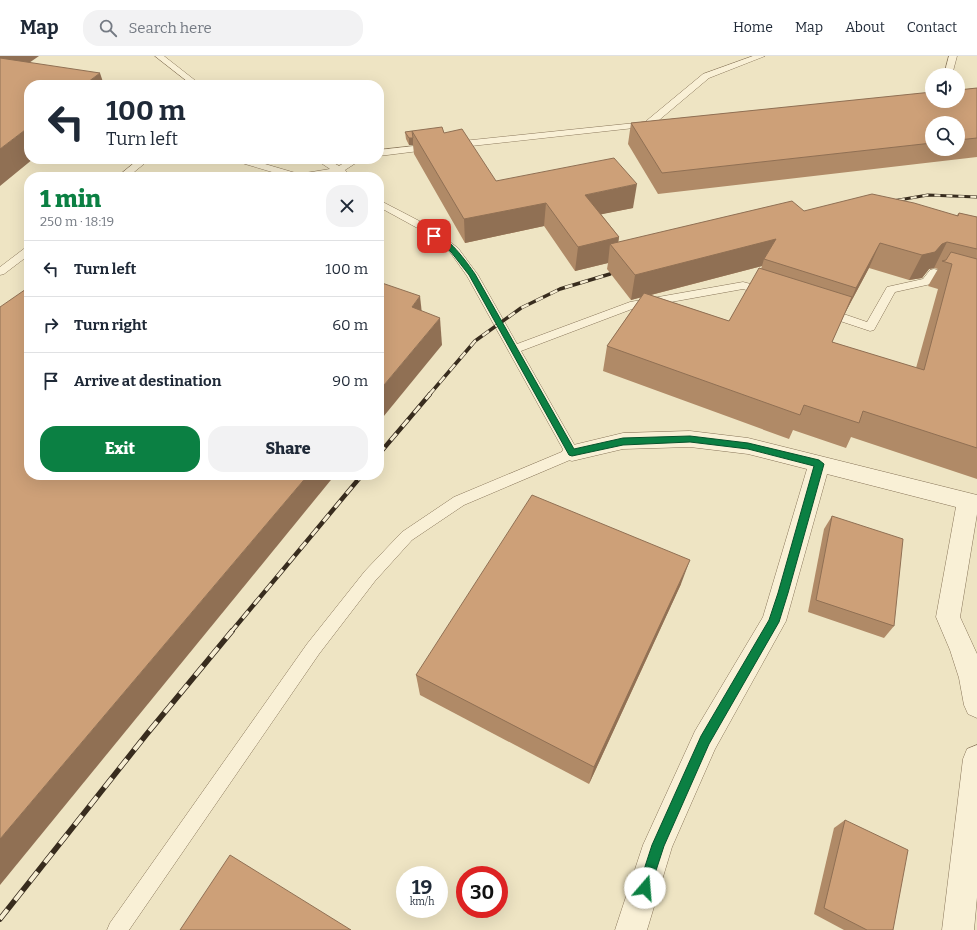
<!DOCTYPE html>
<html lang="en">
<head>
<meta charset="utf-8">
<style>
  :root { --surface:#fff; --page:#f2f2f3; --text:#1f2937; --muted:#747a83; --line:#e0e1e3; --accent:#0b8043 }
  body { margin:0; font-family:Bitter,serif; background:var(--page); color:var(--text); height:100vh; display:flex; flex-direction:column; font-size:15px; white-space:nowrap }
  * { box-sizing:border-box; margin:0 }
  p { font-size:13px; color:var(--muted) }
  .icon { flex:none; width:22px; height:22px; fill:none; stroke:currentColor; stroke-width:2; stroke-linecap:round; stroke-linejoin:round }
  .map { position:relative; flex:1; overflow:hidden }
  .sheet { position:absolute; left:24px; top:116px; width:360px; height:308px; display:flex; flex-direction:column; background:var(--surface); border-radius:16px; box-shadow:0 4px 16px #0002 }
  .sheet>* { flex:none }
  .hud { position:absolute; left:24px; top:24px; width:360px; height:84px; border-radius:16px; box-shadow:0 4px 16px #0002; background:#fff; color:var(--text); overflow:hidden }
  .controls { position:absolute; left:925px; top:12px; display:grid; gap:8px }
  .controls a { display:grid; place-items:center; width:40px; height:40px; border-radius:50%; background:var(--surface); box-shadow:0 4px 16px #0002; font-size:20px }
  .speed { position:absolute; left:396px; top:810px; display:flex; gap:8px; font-size:20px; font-weight:700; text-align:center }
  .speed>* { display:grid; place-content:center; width:52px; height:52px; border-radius:50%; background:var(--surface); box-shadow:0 4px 16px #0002; line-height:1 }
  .speed small { font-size:10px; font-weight:400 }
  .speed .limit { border:6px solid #d22; background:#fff; color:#111 }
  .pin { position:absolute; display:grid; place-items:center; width:34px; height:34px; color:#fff; margin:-17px; border-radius:8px; box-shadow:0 2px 6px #0006 }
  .me { position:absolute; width:44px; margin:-22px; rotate:18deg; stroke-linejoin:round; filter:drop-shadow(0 0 3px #0008) }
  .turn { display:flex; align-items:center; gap:14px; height:84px; padding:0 16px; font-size:18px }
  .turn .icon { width:52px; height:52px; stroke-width:2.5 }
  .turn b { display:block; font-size:28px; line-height:34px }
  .round { display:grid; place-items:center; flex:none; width:42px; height:42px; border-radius:16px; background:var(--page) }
  .summary { display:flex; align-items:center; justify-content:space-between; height:68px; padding:0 16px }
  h1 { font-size:24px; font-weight:800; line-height:30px; color:var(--accent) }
  .primary-button { display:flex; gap:8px; margin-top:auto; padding:8px 16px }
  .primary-button a { flex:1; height:46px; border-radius:16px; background:var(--accent); color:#fff; font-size:16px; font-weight:800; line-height:46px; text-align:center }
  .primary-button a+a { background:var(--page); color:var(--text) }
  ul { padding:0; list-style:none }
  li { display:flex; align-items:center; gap:12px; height:56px; padding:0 16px; border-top:1px solid var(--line) }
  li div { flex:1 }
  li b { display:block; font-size:15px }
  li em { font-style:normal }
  header { display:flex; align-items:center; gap:24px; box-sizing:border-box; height:56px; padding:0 20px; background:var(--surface); border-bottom:1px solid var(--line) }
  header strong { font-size:19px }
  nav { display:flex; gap:22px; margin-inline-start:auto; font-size:14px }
  .search { width:280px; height:36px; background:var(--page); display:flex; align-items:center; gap:10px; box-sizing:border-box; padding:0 14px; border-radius:16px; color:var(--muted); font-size:15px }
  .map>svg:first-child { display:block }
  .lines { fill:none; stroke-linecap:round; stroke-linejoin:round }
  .service-casing { stroke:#887559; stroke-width:1 }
  .minor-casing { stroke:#887559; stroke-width:1 }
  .service { fill:#f9f0d6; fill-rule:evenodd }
  .minor { fill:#f9f0d6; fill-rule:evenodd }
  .rail-far3-casing { stroke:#382c1e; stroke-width:3 }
  .rail-far2-casing { stroke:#382c1e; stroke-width:3.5 }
  .rail-far1-casing { stroke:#382c1e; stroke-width:4.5 }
  .rail-casing { stroke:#382c1e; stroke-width:5.5 }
  .rail-far3 { stroke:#f6edd2; stroke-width:2; stroke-dasharray:6; stroke-linecap:butt }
  .rail-far2 { stroke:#f6edd2; stroke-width:2.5; stroke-dasharray:8; stroke-linecap:butt }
  .rail-far1 { stroke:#f6edd2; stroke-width:3; stroke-dasharray:9; stroke-linecap:butt }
  .rail { stroke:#f6edd2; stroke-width:4; stroke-dasharray:12; stroke-linecap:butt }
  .wall { fill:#b08a67; fill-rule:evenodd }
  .shaded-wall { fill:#907054 }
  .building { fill:#cda078; stroke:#907054 }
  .route { fill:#0b8043; stroke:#07532c }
</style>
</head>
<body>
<header>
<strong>Map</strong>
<div class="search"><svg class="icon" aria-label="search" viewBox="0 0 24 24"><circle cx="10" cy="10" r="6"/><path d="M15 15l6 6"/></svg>Search here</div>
<nav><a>Home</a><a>Map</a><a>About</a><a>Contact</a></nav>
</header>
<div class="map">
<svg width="977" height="874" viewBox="0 0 977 874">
  <rect width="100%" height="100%" fill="#eee4c3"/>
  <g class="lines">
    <defs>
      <g id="service">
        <polygon points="155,0 164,0 201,29 192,29"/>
        <polygon points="753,0 765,0 709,22 652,70 453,92 448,89 453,86 645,66 703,18"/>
        <polygon points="949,0 957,0 952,19 944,19"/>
        <polygon points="432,88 437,91 435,93 379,100 379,94"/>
        <polygon points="139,103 150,103 128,121 117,121"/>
        <polygon points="233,103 248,103 299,118 330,113 315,103 327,103 339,110 350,103 362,103 345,114 352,121 341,121 337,117 315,121 289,121 235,105"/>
        <polygon points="379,144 429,170 458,192 478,219 517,288 630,246 743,226 770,233 772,236 770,239 766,240 743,233 632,253 521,295 579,397 577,401 464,449 412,484 375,525 319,598 129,874 107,874 110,867 307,588 365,515 402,476 454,441 564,395 467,220 450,196 421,174 379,151"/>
        <polygon points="29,191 29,199 4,218 0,219 0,211 25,192"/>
        <polygon points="934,213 977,224 977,230 937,220 931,228 895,236 874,274 870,275 822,259 820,256 822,253 826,252 867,266 887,231 923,223 930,214"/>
      </g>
      <g id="minor">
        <polygon points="690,375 748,382 977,439 977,458 960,561 977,598 977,662 968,658 964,649 959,622 950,594 936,561 956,451 827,418 786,565 715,693 672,791 647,874 615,874 643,789 695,675 763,561 807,413 748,398 690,391 623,393 572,405 565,403 561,397 565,391 623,377"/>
        <polygon points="977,689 977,841 974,874 942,874 963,703 967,693"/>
      </g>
    </defs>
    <!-- service casing -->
    <use href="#service" class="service-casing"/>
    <!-- minor casing -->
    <use href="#minor" class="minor-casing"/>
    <!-- service -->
    <use href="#service" class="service"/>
    <!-- minor -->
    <use href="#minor" class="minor"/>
    <defs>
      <polyline id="rail-far3" points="887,146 928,139 977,141"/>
      <polyline id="rail-far2" points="429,339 475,285 521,252 560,233 610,218"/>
      <g id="rail-far1">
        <polyline points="379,398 430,338"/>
        <polyline points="231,576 362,419"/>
      </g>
      <polyline id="rail" points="0,863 146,679 232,575"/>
    </defs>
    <!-- rail-far3 casing -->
    <use href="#rail-far3" class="rail-far3-casing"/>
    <!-- rail-far2 casing -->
    <use href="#rail-far2" class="rail-far2-casing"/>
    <!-- rail-far1 casing -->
    <use href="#rail-far1" class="rail-far1-casing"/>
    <!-- rail casing -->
    <use href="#rail" class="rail-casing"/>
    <!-- rail-far3 -->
    <use href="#rail-far3" class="rail-far3"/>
    <!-- rail-far2 -->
    <use href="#rail-far2" class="rail-far2"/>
    <!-- rail-far1 -->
    <use href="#rail-far1" class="rail-far1"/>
    <!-- rail -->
    <use href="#rail" class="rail"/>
  </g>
  <!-- wall -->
  <g class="wall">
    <path d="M 977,32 L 977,101 L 658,138 L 628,88 L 631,67 ZM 932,67 L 958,67 L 958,93 L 932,93 Z"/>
    <path d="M 412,75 L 444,77 L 496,125 L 633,152 L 601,158 L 619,181 L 618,186 L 804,155 L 957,159 L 959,157 L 977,161 L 977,423 L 851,381 L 846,392 L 793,374 L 789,383 L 603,315 L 607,290 L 641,241 L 631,244 L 607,213 L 608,207 L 575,215 L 544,170 L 465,187 L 414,98 L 413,89 L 409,89 L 406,83 L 405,76 ZM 762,210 L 761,213 L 729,265 L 651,239 ZM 869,212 L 909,224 L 922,222 L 929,213 L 934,212 L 938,213 L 928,230 L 938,233 L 916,312 L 832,286 L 845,257 Z"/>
    <polygon points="832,460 894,570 884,582 808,556 824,473"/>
    <polygon points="681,528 589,728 420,639 416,619"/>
    <polygon points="845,764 893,874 844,874 814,858 834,772"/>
  </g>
  <!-- shaded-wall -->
  <g class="shaded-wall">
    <polygon points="0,0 39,0 3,25 0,19"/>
    <polygon points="100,17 104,29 84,29"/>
    <polygon points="29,71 29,103 33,103 0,130 0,93"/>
    <rect x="409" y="82" width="4" height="7"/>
    <polygon points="637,128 633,152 583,162 585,139"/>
    <polygon points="546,147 544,170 465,187 464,163"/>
    <polygon points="619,181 617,196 610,188 608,207 575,215 578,191"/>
    <polygon points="776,183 764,203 762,210 631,244 635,219"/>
    <polygon points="947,186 934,212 929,213 922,222 909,224 922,199 942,188"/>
    <polygon points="880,187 869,212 845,257 856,232"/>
    <polygon points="420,240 423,267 412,251"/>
    <polygon points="440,262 442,289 379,366 379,335"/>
    <polygon points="308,419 335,419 0,829 0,783"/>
    <polygon points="690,504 681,528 589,728 594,711"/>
  </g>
  <!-- building -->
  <g class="building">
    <polygon points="0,2 100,17 84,29 29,29 29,71 0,93"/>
    <polygon points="977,32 977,82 958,84 958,67 932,67 932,87 662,117 631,67 932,36 932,45 958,45 958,34"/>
    <polygon points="442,71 444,77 462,73 496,125 614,102 637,128 585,139 619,181 578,191 546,147 464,163 412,75"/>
    <polygon points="412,75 413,82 409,82 405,76"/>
    <polygon points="872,138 914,147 958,160 959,157 977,161 977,193 947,186 942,188 935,196 922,199 880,187 856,232 764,203 776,183 635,219 610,188 792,145 804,155"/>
    <polygon points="951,196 977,203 977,392 863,355 859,367 804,349 800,359 607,290 644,237 729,265 759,212 852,241 832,286 924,314 952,208 942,205 946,204"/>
    <polygon points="379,226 420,240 412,251 440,262 379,335"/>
    <polygon points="29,231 29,419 308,419 0,783 0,251"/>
    <polygon points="532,439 690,504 594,711 416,619"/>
    <polygon points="832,460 903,483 894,570 816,544"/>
    <polygon points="845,764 908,794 893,874 867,874 824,852"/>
    <polygon points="230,799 351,874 180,874"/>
  </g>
  <!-- route -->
  <path class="route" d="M 432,178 C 446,176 468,208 475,218 L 574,393 L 623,382 L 690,380 L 748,387 L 819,404 L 824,408 L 788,537 L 779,566 L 709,688 L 664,790 L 649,836 L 645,838 L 640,836 L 638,832 L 652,789 L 701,680 L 769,564 L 778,537 L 814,410 L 748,393 L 690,386 L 623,389 L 572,400 L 569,399 L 469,219 L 451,196 L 432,181 Z"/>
</svg>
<div class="controls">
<a><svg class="icon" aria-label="sound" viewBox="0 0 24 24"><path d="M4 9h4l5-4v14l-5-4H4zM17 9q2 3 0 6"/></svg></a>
<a><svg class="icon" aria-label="search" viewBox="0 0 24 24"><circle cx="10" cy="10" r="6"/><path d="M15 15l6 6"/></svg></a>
</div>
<div class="speed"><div>19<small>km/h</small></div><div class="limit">30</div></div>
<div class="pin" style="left:434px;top:180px;background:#d93025"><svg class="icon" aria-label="arrive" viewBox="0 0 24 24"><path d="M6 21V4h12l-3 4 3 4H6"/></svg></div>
<svg class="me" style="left:645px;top:832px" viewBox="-20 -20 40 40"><circle r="19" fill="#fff"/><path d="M0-13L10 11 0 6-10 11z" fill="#0b8043"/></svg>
<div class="hud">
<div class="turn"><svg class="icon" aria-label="left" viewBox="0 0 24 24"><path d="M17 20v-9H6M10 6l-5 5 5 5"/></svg><div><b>100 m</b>Turn left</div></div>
</div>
<section class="sheet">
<div class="summary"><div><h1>1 min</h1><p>250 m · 18:19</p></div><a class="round"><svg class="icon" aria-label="close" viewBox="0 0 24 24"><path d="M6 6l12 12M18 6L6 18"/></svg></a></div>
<ul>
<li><svg class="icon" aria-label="left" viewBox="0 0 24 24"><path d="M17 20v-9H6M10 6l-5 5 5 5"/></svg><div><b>Turn left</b></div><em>100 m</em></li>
<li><svg class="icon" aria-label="right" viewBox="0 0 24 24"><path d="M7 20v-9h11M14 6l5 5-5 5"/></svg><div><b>Turn right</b></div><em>60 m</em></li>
<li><svg class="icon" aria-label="arrive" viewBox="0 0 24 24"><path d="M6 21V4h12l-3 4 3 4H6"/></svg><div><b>Arrive at destination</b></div><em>90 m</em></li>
</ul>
<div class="primary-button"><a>Exit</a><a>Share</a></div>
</section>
</div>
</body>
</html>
